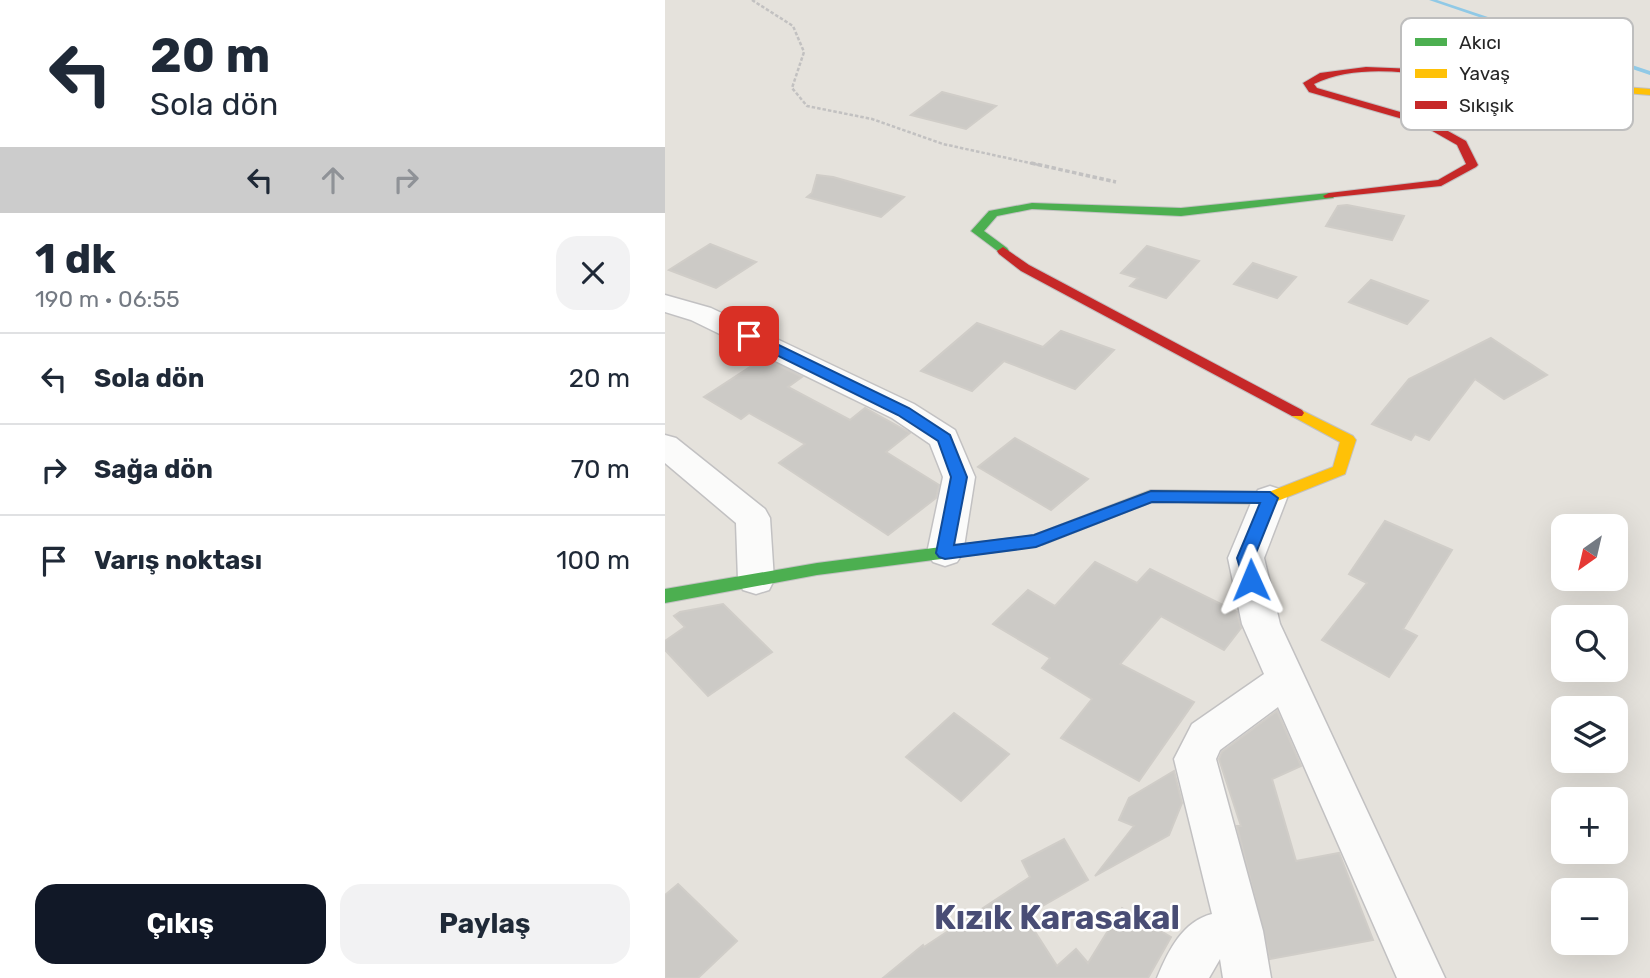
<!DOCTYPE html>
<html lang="tr">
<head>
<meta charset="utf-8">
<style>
  :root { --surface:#fff; --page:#f2f2f3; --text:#1f2937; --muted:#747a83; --line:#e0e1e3; --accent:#111827 }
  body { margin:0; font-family:Rubik,sans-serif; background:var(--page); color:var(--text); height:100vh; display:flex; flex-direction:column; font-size:26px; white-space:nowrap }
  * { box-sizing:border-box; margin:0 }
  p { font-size:23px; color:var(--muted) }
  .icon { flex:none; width:38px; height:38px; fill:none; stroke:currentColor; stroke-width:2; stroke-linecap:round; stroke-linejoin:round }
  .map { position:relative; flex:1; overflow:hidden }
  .drawer { display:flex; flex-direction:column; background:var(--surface); width:665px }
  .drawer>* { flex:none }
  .banner { background:#fff; color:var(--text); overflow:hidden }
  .needle { width:46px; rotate:214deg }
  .fabs { position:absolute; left:886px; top:514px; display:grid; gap:14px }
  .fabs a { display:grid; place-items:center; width:77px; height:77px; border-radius:14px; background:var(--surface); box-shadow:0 7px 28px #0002; font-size:35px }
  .pin { position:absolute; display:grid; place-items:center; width:60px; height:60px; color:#fff; margin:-30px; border-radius:14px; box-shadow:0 4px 10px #0006 }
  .me { position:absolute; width:77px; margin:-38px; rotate:359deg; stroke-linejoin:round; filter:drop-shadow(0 0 5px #0008) }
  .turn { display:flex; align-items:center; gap:24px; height:147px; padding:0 35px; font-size:32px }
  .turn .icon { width:91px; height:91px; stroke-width:2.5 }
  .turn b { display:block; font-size:49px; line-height:60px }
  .lanes { display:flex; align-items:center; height:66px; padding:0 35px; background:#0003; justify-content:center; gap:35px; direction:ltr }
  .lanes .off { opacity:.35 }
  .round { display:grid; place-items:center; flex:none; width:74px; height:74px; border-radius:21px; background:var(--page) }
  .head { display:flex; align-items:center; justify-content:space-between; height:119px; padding:0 35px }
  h1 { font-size:42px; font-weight:700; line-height:52px }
  .primary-button { display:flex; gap:14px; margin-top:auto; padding:14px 35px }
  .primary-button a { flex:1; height:80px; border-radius:21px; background:var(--accent); color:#fff; font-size:28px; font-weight:700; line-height:80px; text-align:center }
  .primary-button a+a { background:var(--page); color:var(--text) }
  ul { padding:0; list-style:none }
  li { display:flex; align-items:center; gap:21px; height:91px; padding:0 35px; border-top:2px solid var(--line) }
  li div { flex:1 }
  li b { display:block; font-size:26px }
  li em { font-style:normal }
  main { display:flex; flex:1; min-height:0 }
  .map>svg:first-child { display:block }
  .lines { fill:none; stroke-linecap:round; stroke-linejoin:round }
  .stream { fill:#90c9e6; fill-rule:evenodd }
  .building { fill:#cccac6; stroke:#d0cdc8; stroke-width:2 }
  .street-casing { stroke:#c2c1c2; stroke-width:3 }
  .fast-casing { stroke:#c2c1c2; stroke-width:2 }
  .slow-casing { stroke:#c2c1c2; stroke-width:2 }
  .jam-casing { stroke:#c2c1c2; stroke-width:2 }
  .path-far1 { stroke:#c2c1c1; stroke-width:2.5; stroke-dasharray:3.5 2; stroke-linecap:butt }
  .path { stroke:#c2c1c1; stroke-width:3.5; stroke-dasharray:4.5 2.5; stroke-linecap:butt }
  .street { fill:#fbfbfa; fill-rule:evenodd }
  .fast { fill:#4caf50; fill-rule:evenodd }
  .slow { fill:#ffc107; fill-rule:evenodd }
  .jam { fill:#c62828; fill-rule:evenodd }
  .route { fill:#1a73e8; stroke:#114b97; stroke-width:2 }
  .labels { text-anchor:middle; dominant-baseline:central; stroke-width:5; stroke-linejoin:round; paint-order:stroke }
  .near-quarter-label { font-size:33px; font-weight:bold; fill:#494d75; stroke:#fff }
  .key { fill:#fff; stroke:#bebebe; stroke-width:2 }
  .key-label { font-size:19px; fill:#262626 }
</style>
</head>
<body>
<main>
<section class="drawer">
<div class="banner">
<div class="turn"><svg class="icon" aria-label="left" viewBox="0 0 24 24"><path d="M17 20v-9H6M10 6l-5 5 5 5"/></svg><div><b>20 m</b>Sola dön</div></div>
<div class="lanes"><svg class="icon" aria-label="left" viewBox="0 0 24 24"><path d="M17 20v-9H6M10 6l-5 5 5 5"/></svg><svg class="icon off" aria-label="ahead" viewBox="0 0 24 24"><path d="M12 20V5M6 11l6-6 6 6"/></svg><svg class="icon off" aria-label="right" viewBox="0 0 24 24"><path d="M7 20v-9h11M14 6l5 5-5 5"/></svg></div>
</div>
<div class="head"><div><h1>1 dk</h1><p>190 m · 06:55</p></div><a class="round"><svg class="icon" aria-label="close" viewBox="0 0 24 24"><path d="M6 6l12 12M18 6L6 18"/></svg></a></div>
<ul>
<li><svg class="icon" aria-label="left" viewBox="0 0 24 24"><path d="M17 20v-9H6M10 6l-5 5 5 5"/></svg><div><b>Sola dön</b></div><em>20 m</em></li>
<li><svg class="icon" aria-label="right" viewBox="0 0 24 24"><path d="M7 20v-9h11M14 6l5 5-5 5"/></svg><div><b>Sağa dön</b></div><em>70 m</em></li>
<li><svg class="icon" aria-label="arrive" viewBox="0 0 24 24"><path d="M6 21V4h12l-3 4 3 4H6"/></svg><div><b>Varış noktası</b></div><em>100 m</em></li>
</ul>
<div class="primary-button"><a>Çıkış</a><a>Paylaş</a></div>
</section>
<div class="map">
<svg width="985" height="978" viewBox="0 0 985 978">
  <rect width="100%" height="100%" fill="#e5e2dc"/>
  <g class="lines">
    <!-- stream -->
    <polygon class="stream" points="764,0 772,0 985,71 985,75"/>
  </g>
  <!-- building -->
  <g class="building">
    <polygon points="277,92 331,106 301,129 246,115"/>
    <polygon points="152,175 168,177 239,197 216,217 142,197 147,193"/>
    <polygon points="682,205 739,216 727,240 661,226 673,206"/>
    <polygon points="45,244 91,262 51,288 4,270"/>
    <polygon points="482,246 534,261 501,298 465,286 473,278 456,273"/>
    <polygon points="588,263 631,277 612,298 569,284"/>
    <polygon points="706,280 763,301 742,324 684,302"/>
    <polygon points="312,323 378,347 396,331 449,350 410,389 339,361 307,391 256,371"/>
    <polygon points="826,338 882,375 839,399 810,379 764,440 750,434 746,440 707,424 744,379"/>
    <polygon points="99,358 137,377 123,387 185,420 200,408 245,433 221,452 274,485 271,498 223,535 114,463 140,444 84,413 76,419 39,397"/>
    <polygon points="350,438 423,479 386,510 313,467"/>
    <polygon points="720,521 787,550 738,629 752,636 724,677 657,640 702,583 684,574"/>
    <polygon points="430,562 472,583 485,569 572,612 576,628 559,650 496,616 455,664 529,702 474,781 396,738 427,699 377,668 385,658 328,624 363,590 390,606"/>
    <polygon points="58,604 107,652 43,696 0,650 0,641 20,627 9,616 15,612"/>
    <polygon points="612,711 636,766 607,779 631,861 674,853 708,940 605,959 572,826 576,826 554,759 557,752"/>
    <polygon points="289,713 344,754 296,801 241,757"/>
    <polygon points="509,771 517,803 504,835 430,876 469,826 454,820 464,798"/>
    <polygon points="399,839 423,880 360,916 392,966 411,949 423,963 457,908 506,937 483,978 218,978 258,945 259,947 365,877 357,861"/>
    <polygon points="13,884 72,941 33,978 0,978 0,895"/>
  </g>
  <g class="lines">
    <defs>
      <g id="street">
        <polygon points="0,295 46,308 249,404 290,430 310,477 298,553 292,562 280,566 268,562 262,553 278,477 265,444 227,418 26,320 0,312"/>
        <polygon points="0,435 11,438 100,509 105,518 109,580 104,590 91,594 78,590 73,580 71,523 0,463"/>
        <path d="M 605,486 L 617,490 L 622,498 L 599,558 L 615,624 L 780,978 L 732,978 L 613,707 L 555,750 L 551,759 L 598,931 L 606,978 L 558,978 L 555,959 L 544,978 L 492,978 C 503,951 518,921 547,914 L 509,759 L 527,724 L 599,674 L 577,624 L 563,558 L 588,498 L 593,490 Z"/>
      </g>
      <g id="fast">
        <polygon points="664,193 670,196 668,198 516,216 367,209 332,216 319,231 342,248 344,251 338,255 306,231 324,211 367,203 516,208"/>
        <polygon points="346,538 352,540 354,544 352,548 346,550 152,575 0,603 0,589 152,563"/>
      </g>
      <g id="slow">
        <polygon points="815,76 985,89 985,95 812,81 812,77"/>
        <polygon points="632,408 688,436 691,440 680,474 605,504 487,502 377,545 346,550 340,548 338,544 340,540 369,535 486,490 604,492 668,467 675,442 627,416 625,413 627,410"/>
      </g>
      <g id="jam">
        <path d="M 701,67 L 750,69 L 818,77 L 818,81 L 815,82 C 763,76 698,60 649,84 L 652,88 L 763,120 L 801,141 L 813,165 L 811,167 L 776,186 L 660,198 L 658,196 L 664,193 L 773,180 L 801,164 L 792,145 L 755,124 L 644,92 L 638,83 L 655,73 Z"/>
        <polygon points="338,247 364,265 637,410 639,413 637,416 627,416 356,271 334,254 332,251"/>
      </g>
    </defs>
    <!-- street casing -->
    <use href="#street" class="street-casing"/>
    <!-- fast casing -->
    <use href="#fast" class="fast-casing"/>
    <!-- slow casing -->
    <use href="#slow" class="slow-casing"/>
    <!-- jam casing -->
    <use href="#jam" class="jam-casing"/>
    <!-- path-far1 -->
    <polyline class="path-far1" points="87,0 128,26 139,52 127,88 142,106 207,119 278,144 374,165"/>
    <!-- path -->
    <polyline class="path" points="366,163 451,182"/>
    <!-- street -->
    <use href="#street" class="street"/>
    <!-- fast -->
    <use href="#fast" class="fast"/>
    <!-- slow -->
    <use href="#slow" class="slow"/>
    <!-- jam -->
    <use href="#jam" class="jam"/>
  </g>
  <!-- route -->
  <polygon class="route" points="79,333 89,333 244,408 285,435 302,477 289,545 369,535 486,491 605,492 613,498 589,558 594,580 592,585 580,585 572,558 595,503 487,502 371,547 280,559 274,557 271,553 286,477 273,441 233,415 79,339"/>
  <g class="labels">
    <!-- near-quarter labels -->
    <g class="near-quarter-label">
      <text x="392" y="917">Kızık Karasakal</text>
    </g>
  </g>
  <!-- legend -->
  <rect x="736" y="18" width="232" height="112" rx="10" class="key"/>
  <rect x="750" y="38" width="32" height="8" fill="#4caf50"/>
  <rect x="750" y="69" width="32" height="9" fill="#ffc107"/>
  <rect x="750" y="101" width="32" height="8" fill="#c62828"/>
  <g class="key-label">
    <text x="794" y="49">Akıcı</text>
    <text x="794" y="80">Yavaş</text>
    <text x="794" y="112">Sıkışık</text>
  </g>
</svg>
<div class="fabs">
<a><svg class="needle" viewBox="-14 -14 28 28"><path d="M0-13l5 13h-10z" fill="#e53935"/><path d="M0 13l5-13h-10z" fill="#747a83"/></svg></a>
<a><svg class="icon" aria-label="search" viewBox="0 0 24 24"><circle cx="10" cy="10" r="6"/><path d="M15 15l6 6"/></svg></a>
<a><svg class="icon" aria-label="layers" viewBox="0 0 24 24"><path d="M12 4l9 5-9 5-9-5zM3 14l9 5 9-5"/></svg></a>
<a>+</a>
<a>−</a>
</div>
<div class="pin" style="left:84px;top:336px;background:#d93025"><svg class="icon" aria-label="arrive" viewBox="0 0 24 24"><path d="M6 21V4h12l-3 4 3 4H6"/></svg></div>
<svg class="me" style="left:586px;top:580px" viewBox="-20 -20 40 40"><path d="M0-17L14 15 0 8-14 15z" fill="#1a73e8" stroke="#fff" stroke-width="4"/></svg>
</div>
</main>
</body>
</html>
